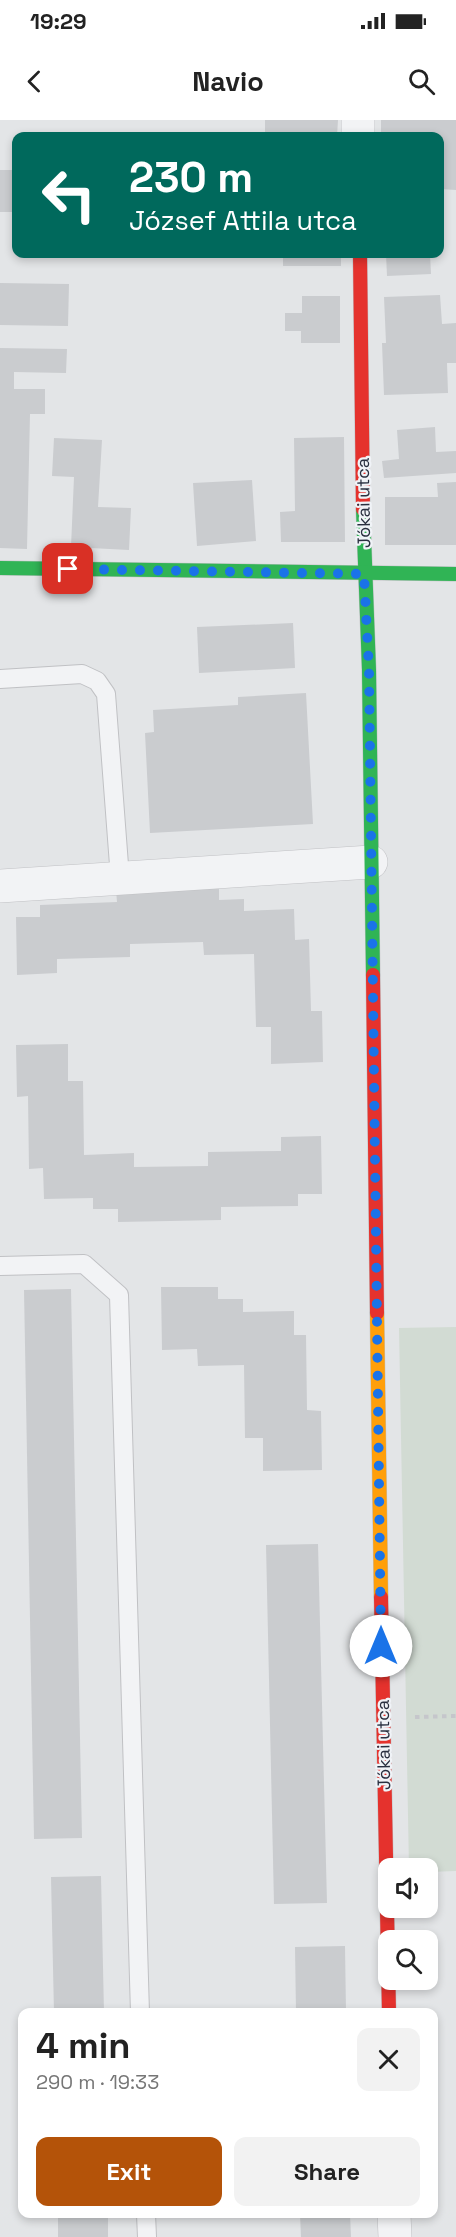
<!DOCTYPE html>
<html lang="en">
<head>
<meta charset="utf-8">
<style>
  :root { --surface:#fff; --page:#f2f2f2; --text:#222; --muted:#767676; --accent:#b45309 }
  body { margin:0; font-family:"Space Grotesk",sans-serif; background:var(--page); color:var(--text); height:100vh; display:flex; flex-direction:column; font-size:22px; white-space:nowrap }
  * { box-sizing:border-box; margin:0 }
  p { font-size:20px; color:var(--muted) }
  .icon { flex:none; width:33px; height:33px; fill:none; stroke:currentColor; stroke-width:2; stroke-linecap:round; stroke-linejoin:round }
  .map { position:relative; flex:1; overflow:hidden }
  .side { position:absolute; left:18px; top:1888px; width:420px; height:210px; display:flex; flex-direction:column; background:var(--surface); border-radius:12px; box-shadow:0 3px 9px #0003 }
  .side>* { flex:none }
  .guide { position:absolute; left:12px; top:12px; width:432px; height:126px; border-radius:12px; box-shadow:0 3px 9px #0003; background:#00695c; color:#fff; overflow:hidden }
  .buttons { position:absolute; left:378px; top:1738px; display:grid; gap:12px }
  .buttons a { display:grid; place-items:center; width:60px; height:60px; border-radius:12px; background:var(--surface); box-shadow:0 3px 9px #0003; font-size:30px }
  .pin { position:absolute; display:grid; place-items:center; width:51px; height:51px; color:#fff; margin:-26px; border-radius:12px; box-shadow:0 3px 9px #0006 }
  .me { position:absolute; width:66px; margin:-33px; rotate:0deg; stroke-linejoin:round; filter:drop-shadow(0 0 4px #0008) }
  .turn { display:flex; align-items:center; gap:21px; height:126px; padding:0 18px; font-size:27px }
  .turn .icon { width:78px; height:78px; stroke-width:2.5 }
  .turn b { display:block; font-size:42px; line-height:51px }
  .round { display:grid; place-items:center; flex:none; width:63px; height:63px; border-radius:12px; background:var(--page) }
  .summary { display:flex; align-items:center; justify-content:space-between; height:102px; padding:0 18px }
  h1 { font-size:36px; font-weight:700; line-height:45px }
  .cta { display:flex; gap:12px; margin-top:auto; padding:12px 18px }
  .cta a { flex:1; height:69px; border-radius:12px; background:var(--accent); color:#fff; font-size:24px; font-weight:700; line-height:69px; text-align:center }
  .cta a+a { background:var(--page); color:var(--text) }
  .status { display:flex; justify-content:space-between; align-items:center; height:42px; padding:0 30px; background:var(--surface); direction:ltr }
  .status svg { height:16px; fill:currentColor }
  header { display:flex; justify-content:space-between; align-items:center; height:78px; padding:0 18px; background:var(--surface); font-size:27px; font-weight:700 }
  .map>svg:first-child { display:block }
  .green { fill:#d2dbd3 }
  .building { fill:#cacccf }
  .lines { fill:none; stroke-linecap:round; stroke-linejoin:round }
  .lane-casing { stroke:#c0c1c4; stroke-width:20 }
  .street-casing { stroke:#c0c1c4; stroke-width:34 }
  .fast-casing { stroke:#c0c1c4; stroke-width:15 }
  .slow-casing { stroke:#c0c1c4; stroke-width:15 }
  .jam-casing { stroke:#c0c1c4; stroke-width:15 }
  .path { stroke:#c5c6cb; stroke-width:4; stroke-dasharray:4.5 4.5; stroke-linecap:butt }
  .lane { stroke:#f2f3f5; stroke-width:18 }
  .street { stroke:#f2f3f5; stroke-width:33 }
  .fast { stroke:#30b455; stroke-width:14 }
  .slow { stroke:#ff9f0a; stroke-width:14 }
  .jam { stroke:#e5322d; stroke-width:14 }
  .route { stroke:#1a73e8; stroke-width:10; stroke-dasharray:0 18 }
  .labels { text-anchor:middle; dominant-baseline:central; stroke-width:4.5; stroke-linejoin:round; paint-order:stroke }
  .street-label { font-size:18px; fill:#2a3040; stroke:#f0f3f7 }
</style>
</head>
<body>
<div class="status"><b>19:29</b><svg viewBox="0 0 49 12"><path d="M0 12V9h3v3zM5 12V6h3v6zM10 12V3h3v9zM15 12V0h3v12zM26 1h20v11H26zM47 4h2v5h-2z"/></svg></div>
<header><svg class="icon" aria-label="back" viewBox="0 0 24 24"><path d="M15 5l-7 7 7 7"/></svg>Navio<svg class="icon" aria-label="search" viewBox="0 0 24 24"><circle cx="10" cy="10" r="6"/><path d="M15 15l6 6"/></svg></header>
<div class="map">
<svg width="456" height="2117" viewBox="0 0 456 2117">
  <rect width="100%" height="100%" fill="#e3e5e7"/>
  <!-- green -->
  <polygon class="green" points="456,1207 456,1751 428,1752 428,1749 409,1749 399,1208"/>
  <!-- building -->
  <g class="building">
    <polygon points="265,0 338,0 337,16 265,16"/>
    <polygon points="381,0 456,0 456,70 440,69 440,16 396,16 396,13 381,13"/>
    <rect x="0" y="50" width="16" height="42"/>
    <rect x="283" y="134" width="58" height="12"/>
    <polygon points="386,134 430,134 431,154 387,156"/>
    <polygon points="0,163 69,164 68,206 0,205"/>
    <polygon points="440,175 442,204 456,203 456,243 447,243 448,273 384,275 382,223 386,223 384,177"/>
    <polygon points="302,176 340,176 340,223 301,223 301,211 285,211 285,193 302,193"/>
    <polygon points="0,228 67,229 66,253 14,252 14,269 45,269 45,294 30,294 27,429 0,428"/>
    <polygon points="435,307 436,332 456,331 456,353 384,358 382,341 399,339 397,310"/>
    <polygon points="344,317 345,422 281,422 280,392 295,391 294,318"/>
    <polygon points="54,318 102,320 98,387 131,388 129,430 71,427 74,357 52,356"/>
    <polygon points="252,360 256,421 197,426 193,363"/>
    <polygon points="456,362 456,425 385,425 385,377 438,377 437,363"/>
    <polygon points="293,503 295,548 199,553 197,507"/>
    <polygon points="306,573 313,704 150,713 145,613 154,612 153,590 238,585 238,577"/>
    <polygon points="219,767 219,780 244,779 244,791 294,789 295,820 309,819 311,891 322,891 323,942 271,944 271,907 256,907 254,834 204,835 203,822 130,824 130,837 57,839 57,853 17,855 16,797 40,797 40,785 117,782 116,770"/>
    <polygon points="68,924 68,961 83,961 84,1035 134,1033 134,1047 208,1046 208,1032 281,1031 281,1017 321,1016 322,1074 298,1074 298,1086 221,1087 221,1100 118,1102 118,1089 93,1089 93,1078 44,1079 43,1048 29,1049 28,976 17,977 16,925"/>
    <polygon points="161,1167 218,1167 218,1179 243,1179 243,1192 294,1191 294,1215 306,1215 307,1290 321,1291 322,1350 263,1351 263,1318 245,1318 244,1245 198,1246 197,1229 162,1230"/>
    <polygon points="71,1169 82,1718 34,1719 24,1170"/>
    <polygon points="318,1424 327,1783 274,1784 266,1425"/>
    <polygon points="101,1756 104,1893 54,1893 51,1757"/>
    <polygon points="345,1826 346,1893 296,1893 295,1827"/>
    <rect x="58" y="2094" width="50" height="23"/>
    <polygon points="300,2094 350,2094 351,2117 301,2117"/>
  </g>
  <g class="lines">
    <defs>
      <g id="lane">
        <polyline points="0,559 82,554 97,561 106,574 120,758"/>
        <polyline points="0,1146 84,1144 119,1175 140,1893"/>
        <polyline points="146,2094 147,2117"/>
      </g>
      <g id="street">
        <polyline points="358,0 358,16"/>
        <polyline points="0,766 371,742"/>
        <polyline points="394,2094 395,2117"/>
      </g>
      <g id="fast">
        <polyline points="363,389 369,550 373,855"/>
        <polyline points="0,448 456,454"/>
      </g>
      <polyline id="slow" points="377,1193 381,1477"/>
      <g id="jam">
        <polyline points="360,134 363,389"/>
        <polyline points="373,855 377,1193"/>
        <polyline points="381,1477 389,1893"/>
      </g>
    </defs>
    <!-- lane casing -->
    <use href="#lane" class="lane-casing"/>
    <!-- street casing -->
    <use href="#street" class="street-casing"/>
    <!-- fast casing -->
    <use href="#fast" class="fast-casing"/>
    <!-- slow casing -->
    <use href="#slow" class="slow-casing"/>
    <!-- jam casing -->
    <use href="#jam" class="jam-casing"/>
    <!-- path -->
    <polyline class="path" points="415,1597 456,1596"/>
    <!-- lane -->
    <use href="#lane" class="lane"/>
    <!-- street -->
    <use href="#street" class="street"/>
    <!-- fast -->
    <use href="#fast" class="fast"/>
    <!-- slow -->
    <use href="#slow" class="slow"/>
    <!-- jam -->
    <use href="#jam" class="jam"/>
  </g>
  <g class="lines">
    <!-- route -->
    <polyline class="route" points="68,449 364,454 369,550 381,1526"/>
  </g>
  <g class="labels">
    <!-- street labels -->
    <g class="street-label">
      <text transform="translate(363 383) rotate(-91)">Jókai utca</text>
      <text transform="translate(383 1625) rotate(-91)">Jókai utca</text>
    </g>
  </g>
</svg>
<div class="buttons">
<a><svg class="icon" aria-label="sound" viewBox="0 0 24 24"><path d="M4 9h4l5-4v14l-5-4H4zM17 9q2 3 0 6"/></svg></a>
<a><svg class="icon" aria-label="search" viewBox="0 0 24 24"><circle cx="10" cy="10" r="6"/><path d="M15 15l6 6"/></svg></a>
</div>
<div class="pin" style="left:68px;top:449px;background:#d93025"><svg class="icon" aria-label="arrive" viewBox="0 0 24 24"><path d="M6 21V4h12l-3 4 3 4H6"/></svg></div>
<svg class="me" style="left:381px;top:1526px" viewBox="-20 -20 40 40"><circle r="19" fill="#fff"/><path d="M0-13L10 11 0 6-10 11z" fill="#1a73e8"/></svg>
<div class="guide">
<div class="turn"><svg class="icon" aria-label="left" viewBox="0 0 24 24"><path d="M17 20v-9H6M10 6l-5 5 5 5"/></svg><div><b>230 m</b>József Attila utca</div></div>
</div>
<section class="side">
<div class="summary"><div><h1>4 min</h1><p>290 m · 19:33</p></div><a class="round"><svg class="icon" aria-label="close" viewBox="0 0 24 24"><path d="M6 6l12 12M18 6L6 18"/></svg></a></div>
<div class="cta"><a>Exit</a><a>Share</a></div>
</section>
</div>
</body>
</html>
